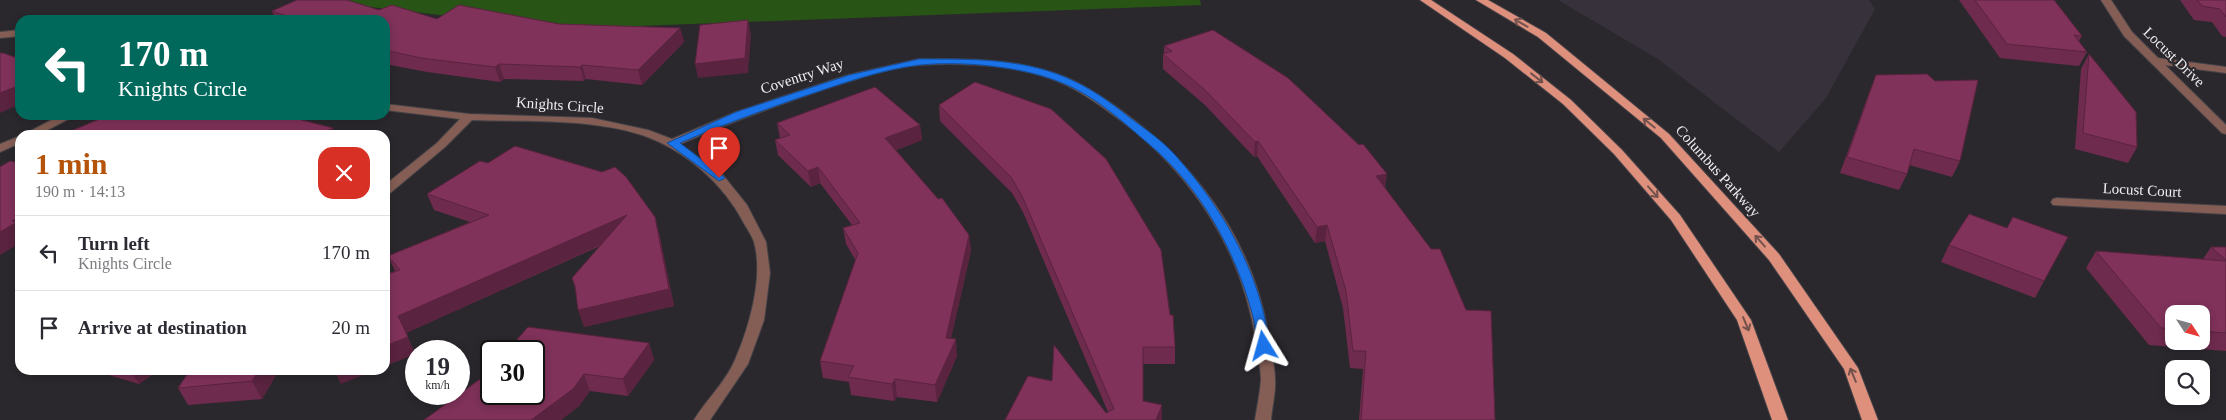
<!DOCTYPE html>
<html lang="en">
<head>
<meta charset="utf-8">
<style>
  :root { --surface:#fff; --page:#f2f2f3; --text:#2b2b33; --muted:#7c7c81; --line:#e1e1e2; --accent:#b45309 }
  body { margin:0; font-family:Georgia,serif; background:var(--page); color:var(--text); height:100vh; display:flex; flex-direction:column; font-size:19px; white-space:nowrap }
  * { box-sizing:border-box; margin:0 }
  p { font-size:16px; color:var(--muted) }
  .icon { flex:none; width:28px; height:28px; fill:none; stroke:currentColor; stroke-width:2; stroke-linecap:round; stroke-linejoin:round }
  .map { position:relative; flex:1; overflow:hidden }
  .details { position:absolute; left:15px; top:130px; width:375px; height:245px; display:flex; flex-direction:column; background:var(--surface); border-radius:15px; box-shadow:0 2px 8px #0003 }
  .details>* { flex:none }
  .top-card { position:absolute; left:15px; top:15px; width:375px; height:105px; border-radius:15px; box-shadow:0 2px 8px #0003; background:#00695c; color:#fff; overflow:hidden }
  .needle { width:32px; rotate:126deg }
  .buttons { position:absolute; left:2165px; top:305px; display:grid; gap:10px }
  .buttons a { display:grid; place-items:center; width:45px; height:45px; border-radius:10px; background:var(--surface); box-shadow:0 2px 8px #0003; font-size:25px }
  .speed { position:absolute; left:405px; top:340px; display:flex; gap:10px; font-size:25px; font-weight:700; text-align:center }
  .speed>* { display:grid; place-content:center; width:65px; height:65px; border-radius:50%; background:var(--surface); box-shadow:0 2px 8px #0003; line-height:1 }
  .speed small { font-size:12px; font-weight:400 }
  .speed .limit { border:2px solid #111; border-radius:8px; background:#fff; color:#111 }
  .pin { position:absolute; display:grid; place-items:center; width:42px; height:42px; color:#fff; margin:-51px -21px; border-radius:50% 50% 50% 0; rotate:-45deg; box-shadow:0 0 5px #0007 }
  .pin .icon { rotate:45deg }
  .me { position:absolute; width:55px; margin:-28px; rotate:352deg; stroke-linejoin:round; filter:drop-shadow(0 0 4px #0008) }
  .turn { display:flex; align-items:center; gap:18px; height:105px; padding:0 20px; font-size:22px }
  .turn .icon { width:65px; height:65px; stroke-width:2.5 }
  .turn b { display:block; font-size:35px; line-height:42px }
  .round { display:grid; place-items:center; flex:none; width:52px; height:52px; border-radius:15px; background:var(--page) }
  .headline { display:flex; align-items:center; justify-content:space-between; height:85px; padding:0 20px }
  h1 { font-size:30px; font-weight:800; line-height:38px; color:var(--accent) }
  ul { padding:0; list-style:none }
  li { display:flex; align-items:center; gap:15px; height:75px; padding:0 20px; border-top:1px solid var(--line) }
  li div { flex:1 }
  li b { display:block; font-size:19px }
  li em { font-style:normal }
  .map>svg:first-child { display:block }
  .built { fill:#36313b }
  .green { fill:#285516 }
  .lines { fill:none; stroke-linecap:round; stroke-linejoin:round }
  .street-casing { stroke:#464348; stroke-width:2 }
  .primary-casing { stroke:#464348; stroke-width:2 }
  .street { fill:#845e54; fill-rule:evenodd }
  .primary { fill:#de907d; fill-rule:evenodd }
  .wall { fill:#6e2b4d; fill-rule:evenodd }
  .shaded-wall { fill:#5a233f }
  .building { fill:#80325a; stroke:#5a233f }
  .oneway { stroke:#73524d }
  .route { fill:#1a73e8; stroke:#114b97 }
  .labels { text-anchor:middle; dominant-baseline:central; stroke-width:4.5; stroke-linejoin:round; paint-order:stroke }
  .street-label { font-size:15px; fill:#edecef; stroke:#2b282d }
</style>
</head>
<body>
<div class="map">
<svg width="2226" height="420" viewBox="0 0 2226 420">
  <rect width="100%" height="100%" fill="#2b282d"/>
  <!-- built -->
  <polygon class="built" points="1558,0 1869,0 1875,9 1826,98 1779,152 1658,59"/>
  <!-- green -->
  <polygon class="green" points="311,0 1200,0 1201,5 558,29"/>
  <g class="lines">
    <defs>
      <g id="street">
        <polygon points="2101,0 2111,0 2132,32 2158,58 2226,67 2226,73 2165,65 2226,125 2226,134 2222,133 2124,36"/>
        <polygon points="119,17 153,17 158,20 114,20"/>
        <polygon points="20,30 20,36 0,38 0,32"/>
        <path d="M 919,59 C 968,59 1019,58 1065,77 C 1087,86 1107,100 1126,114 C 1203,171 1257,249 1270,345 C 1272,356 1275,368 1275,379 C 1276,392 1272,407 1271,420 L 1255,420 C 1257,407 1260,393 1261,380 C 1261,368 1257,355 1256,343 C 1244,254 1194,176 1123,122 C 1102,107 1082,91 1057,81 C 1016,65 964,62 920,65 C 891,67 853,80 825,89 C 775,106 729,123 680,144 L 723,175 L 747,205 L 766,242 L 770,273 L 764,320 L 748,364 L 710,420 L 694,420 C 706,400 726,382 735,360 C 749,328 764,277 754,242 C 752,236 748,230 745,225 C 724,184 686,150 642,135 C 588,118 528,122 472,120 L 445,147 L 389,194 L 385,195 L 385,185 L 437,143 L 460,119 L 385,110 L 385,104 L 469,114 L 592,118 L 648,130 L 672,139 L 736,112 L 848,75 Z"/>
        <polygon points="61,115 76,115 38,135 23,135"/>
        <polygon points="20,136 20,143 0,152 0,144"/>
        <polygon points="2057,198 2226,206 2226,214 2053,205 2051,202 2053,199"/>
      </g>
      <g id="primary">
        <polygon points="1420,0 1431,0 1513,54 1571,100 1622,150 1680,215 1751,320 1788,420 1772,420 1737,320 1671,220 1614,154 1563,104 1505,58"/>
        <polygon points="1476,0 1488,0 1546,33 1669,134 1779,254 1858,368 1878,420 1862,420 1844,369 1769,260 1661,138 1538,37"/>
      </g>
    </defs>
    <!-- street casing -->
    <use href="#street" class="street-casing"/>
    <!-- primary casing -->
    <use href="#primary" class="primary-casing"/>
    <!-- street -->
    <use href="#street" class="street"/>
    <!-- primary -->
    <use href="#primary" class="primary"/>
  </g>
  <!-- wall -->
  <g class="wall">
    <polygon points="1959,0 2054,0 2082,36 2079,41 2087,52 2079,66 2000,58"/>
    <polygon points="2180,0 2226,0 2226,37 2222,36 2212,22 2194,20"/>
    <polygon points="379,10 437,19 559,24 680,28 684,42 642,85 586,79 584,81 504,79 500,82 427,72 385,64 385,20 276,20 272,11"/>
    <polygon points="1164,46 1385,188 1495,420 1359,420 1363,369 1350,368 1343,308 1325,241 1315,243 1257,156 1254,157 1205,105 1163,69 1163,54 1164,54"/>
    <polygon points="2089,54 2137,147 2128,163 2075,149 2081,69"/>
    <polygon points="1876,75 1960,161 1952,177 1909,165 1907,174 1899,190 1840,173 1870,90"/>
    <polygon points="939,105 1170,315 1175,347 1175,364 1143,364 1143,401 1162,405 1162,420 1005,420 1106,413 1108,412 1023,212 1012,193 940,121"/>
    <polygon points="777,123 920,125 922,140 896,150 969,235 971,251 951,338 957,356 937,402 897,397 894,401 851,395 849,382 823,378 820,361 856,261 846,244 843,228 852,225 820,183 811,187 778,155 775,140 780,138"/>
    <polygon points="427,194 659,233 674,306 584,327 576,292 572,278 600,246 406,333 415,354 385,366 385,275 395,271 388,256 470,222 434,210"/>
    <polygon points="2007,228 2044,281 2035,298 1941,262 1949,245"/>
    <path d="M 2211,247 L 2226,247 L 2226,351 L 2149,345 L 2086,268 L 2096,251 L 2203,259 ZM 2174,314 L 2201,314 L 2201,341 L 2174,341 Z"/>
    <polygon points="649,343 654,360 628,396 590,391 579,406 561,420 424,420"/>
    <polygon points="92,370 159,370 139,384"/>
    <polygon points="190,370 279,370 262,399 188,405 178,388"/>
  </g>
  <!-- shaded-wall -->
  <g class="shaded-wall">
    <polygon points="748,20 751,35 748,73 698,78 695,64"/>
    <polygon points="680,28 684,42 642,85 638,70"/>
    <polygon points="499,64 504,79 500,82 495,67"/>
    <polygon points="582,65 586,79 584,81 580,67"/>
    <polygon points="20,85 20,104 0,113 0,93"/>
    <polygon points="920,125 922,140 887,154 885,138"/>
    <polygon points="333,128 337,135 325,132"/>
    <polygon points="1258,141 1257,156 1254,157 1255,142"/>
    <polygon points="818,167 820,183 811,187 808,171"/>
    <polygon points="1387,174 1385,190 1376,176"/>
    <polygon points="627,215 631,231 406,333 415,354 385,366 385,346 398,316"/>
    <polygon points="20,217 20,243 0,255 0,232 12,221"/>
    <polygon points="655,217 659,233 674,306 584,327 578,310"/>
    <polygon points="1327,225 1325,241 1315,243 1317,227"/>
    <polygon points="969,235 971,251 947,355 946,338"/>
    <polygon points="956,339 957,356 937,402 935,385"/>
    <polygon points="649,343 654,360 628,396 623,379"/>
    <polygon points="130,370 159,370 139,384"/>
    <polygon points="259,370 279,370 262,399 252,381"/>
    <polygon points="334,370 375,370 341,384"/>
    <polygon points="584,374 590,391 579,406 561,420 531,420"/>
    <polygon points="895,379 897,397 894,401 892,384"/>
    <polygon points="1162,405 1162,420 1156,420"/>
  </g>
  <!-- building -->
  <g class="building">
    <polygon points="297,0 347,0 379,10 392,5 437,19 459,5 559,24 680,28 638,70 582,65 580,67 499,64 495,67 421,58 385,50 385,20 299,20 272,11"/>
    <polygon points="1975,0 2054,0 2082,36 2074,35 2087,52 2007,44"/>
    <polygon points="2197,0 2226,0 2226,17 2220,9 2202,6"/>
    <polygon points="748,20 745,58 695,64 700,25"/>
    <polygon points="1213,30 1288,78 1359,145 1363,144 1387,174 1376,176 1431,249 1440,249 1466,310 1491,311 1495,420 1361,420 1366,351 1353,351 1346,291 1327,225 1317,227 1258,141 1255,142 1205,90 1163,54 1172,51 1164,46"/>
    <polygon points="0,53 3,53 20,59 20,85 0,93"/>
    <polygon points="2089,54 2136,112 2137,147 2083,133"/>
    <polygon points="1927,74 1935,81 1978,80 1960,161 1914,149 1907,174 1847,157 1876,75"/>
    <polygon points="975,82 1051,109 1106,159 1161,250 1170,315 1173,315 1175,347 1143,347 1143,401 1162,405 1156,420 1005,420 1028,376 1052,381 1054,345 1106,413 1114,409 1022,196 1011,177 939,105"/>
    <polygon points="875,87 920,125 885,138 938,199 942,198 969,235 946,338 956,339 935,385 895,379 892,384 848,377 854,366 820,361 858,253 843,228 860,223 818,167 808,171 775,140 790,135 777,123"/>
    <polygon points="109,115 282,115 333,128 325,132 337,135 78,135 71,131"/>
    <polygon points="515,146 602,172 615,167 626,177 655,217 669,289 578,310 575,285 572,278 627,215 398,316 408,337 385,346 385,275 400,270 388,256 489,215 427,194 480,161 488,163"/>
    <polygon points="10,161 20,163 20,217 12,221 17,222 0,232 0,167"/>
    <polygon points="1969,214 2007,228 2013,217 2068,237 2044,281 1949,245"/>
    <polygon points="2211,247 2226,247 2226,260"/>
    <polygon points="2096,251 2226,261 2226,333 2201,331 2201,314 2174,314 2174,329 2161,328"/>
    <polygon points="528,327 649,343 623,379 584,374 573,389 531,420 424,420 487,374 491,369 491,394 534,394 534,351 507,351"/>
    <polygon points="190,370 259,370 252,381 178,388"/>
  </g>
  <!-- one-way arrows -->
  <defs><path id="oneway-shaft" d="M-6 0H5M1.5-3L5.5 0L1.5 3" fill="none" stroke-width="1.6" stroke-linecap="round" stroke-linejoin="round" transform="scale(1.25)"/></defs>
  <g class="oneway">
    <use href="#oneway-shaft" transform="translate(1521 23) rotate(-150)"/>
    <use href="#oneway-shaft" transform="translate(1537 78) rotate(38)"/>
    <use href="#oneway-shaft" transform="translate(1649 123) rotate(-141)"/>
    <use href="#oneway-shaft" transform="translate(1653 192) rotate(48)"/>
    <use href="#oneway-shaft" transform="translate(1760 241) rotate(-132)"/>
    <use href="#oneway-shaft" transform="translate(1746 324) rotate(67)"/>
    <use href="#oneway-shaft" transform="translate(1853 375) rotate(-113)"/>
  </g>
  <!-- route -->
  <path class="route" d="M 919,59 C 967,59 1020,58 1065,77 C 1089,87 1109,101 1129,117 C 1145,129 1163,141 1176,156 C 1225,211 1260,273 1270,346 L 1268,350 L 1264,351 L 1257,346 C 1256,336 1255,324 1252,313 C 1235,250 1200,187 1150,145 C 1122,121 1093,94 1057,81 C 1018,66 961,61 920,65 C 885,69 850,81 817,92 C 771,107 725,124 680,143 L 723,176 L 725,178 L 719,181 L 667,143 L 736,112 L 849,75 Z"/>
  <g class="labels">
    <!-- street labels -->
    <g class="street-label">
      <text transform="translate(2174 57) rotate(44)">Locust Drive</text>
      <text transform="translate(802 76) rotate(-18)">Coventry Way</text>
      <text transform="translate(560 105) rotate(4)">Knights Circle</text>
      <text transform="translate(1718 171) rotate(48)">Columbus Parkway</text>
      <text transform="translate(2142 190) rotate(3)">Locust Court</text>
    </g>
  </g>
</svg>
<div class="buttons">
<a><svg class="needle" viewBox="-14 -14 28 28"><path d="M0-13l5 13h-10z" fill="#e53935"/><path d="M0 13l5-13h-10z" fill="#7c7c81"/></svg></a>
<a><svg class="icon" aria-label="search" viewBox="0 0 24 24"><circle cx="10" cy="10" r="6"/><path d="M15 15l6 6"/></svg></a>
</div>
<div class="speed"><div>19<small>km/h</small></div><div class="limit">30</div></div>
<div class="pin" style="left:719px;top:178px;background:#d93025"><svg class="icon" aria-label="arrive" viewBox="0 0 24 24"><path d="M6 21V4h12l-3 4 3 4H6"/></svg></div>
<svg class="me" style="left:1264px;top:346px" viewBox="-20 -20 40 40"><path d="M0-17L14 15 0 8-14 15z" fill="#1a73e8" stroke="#fff" stroke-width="4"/></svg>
<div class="top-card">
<div class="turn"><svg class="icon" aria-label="left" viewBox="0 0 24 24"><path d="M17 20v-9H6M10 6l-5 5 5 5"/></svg><div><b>170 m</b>Knights Circle</div></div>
</div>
<section class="details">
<div class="headline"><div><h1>1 min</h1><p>190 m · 14:13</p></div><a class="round" style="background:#d93025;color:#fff"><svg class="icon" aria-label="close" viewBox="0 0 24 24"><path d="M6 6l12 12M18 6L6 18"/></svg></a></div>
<ul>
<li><svg class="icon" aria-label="left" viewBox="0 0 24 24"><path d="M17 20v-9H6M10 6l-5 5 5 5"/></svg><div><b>Turn left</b><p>Knights Circle</p></div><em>170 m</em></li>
<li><svg class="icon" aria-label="arrive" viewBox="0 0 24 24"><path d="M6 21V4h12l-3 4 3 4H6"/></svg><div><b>Arrive at destination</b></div><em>20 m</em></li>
</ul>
</section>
</div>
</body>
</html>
